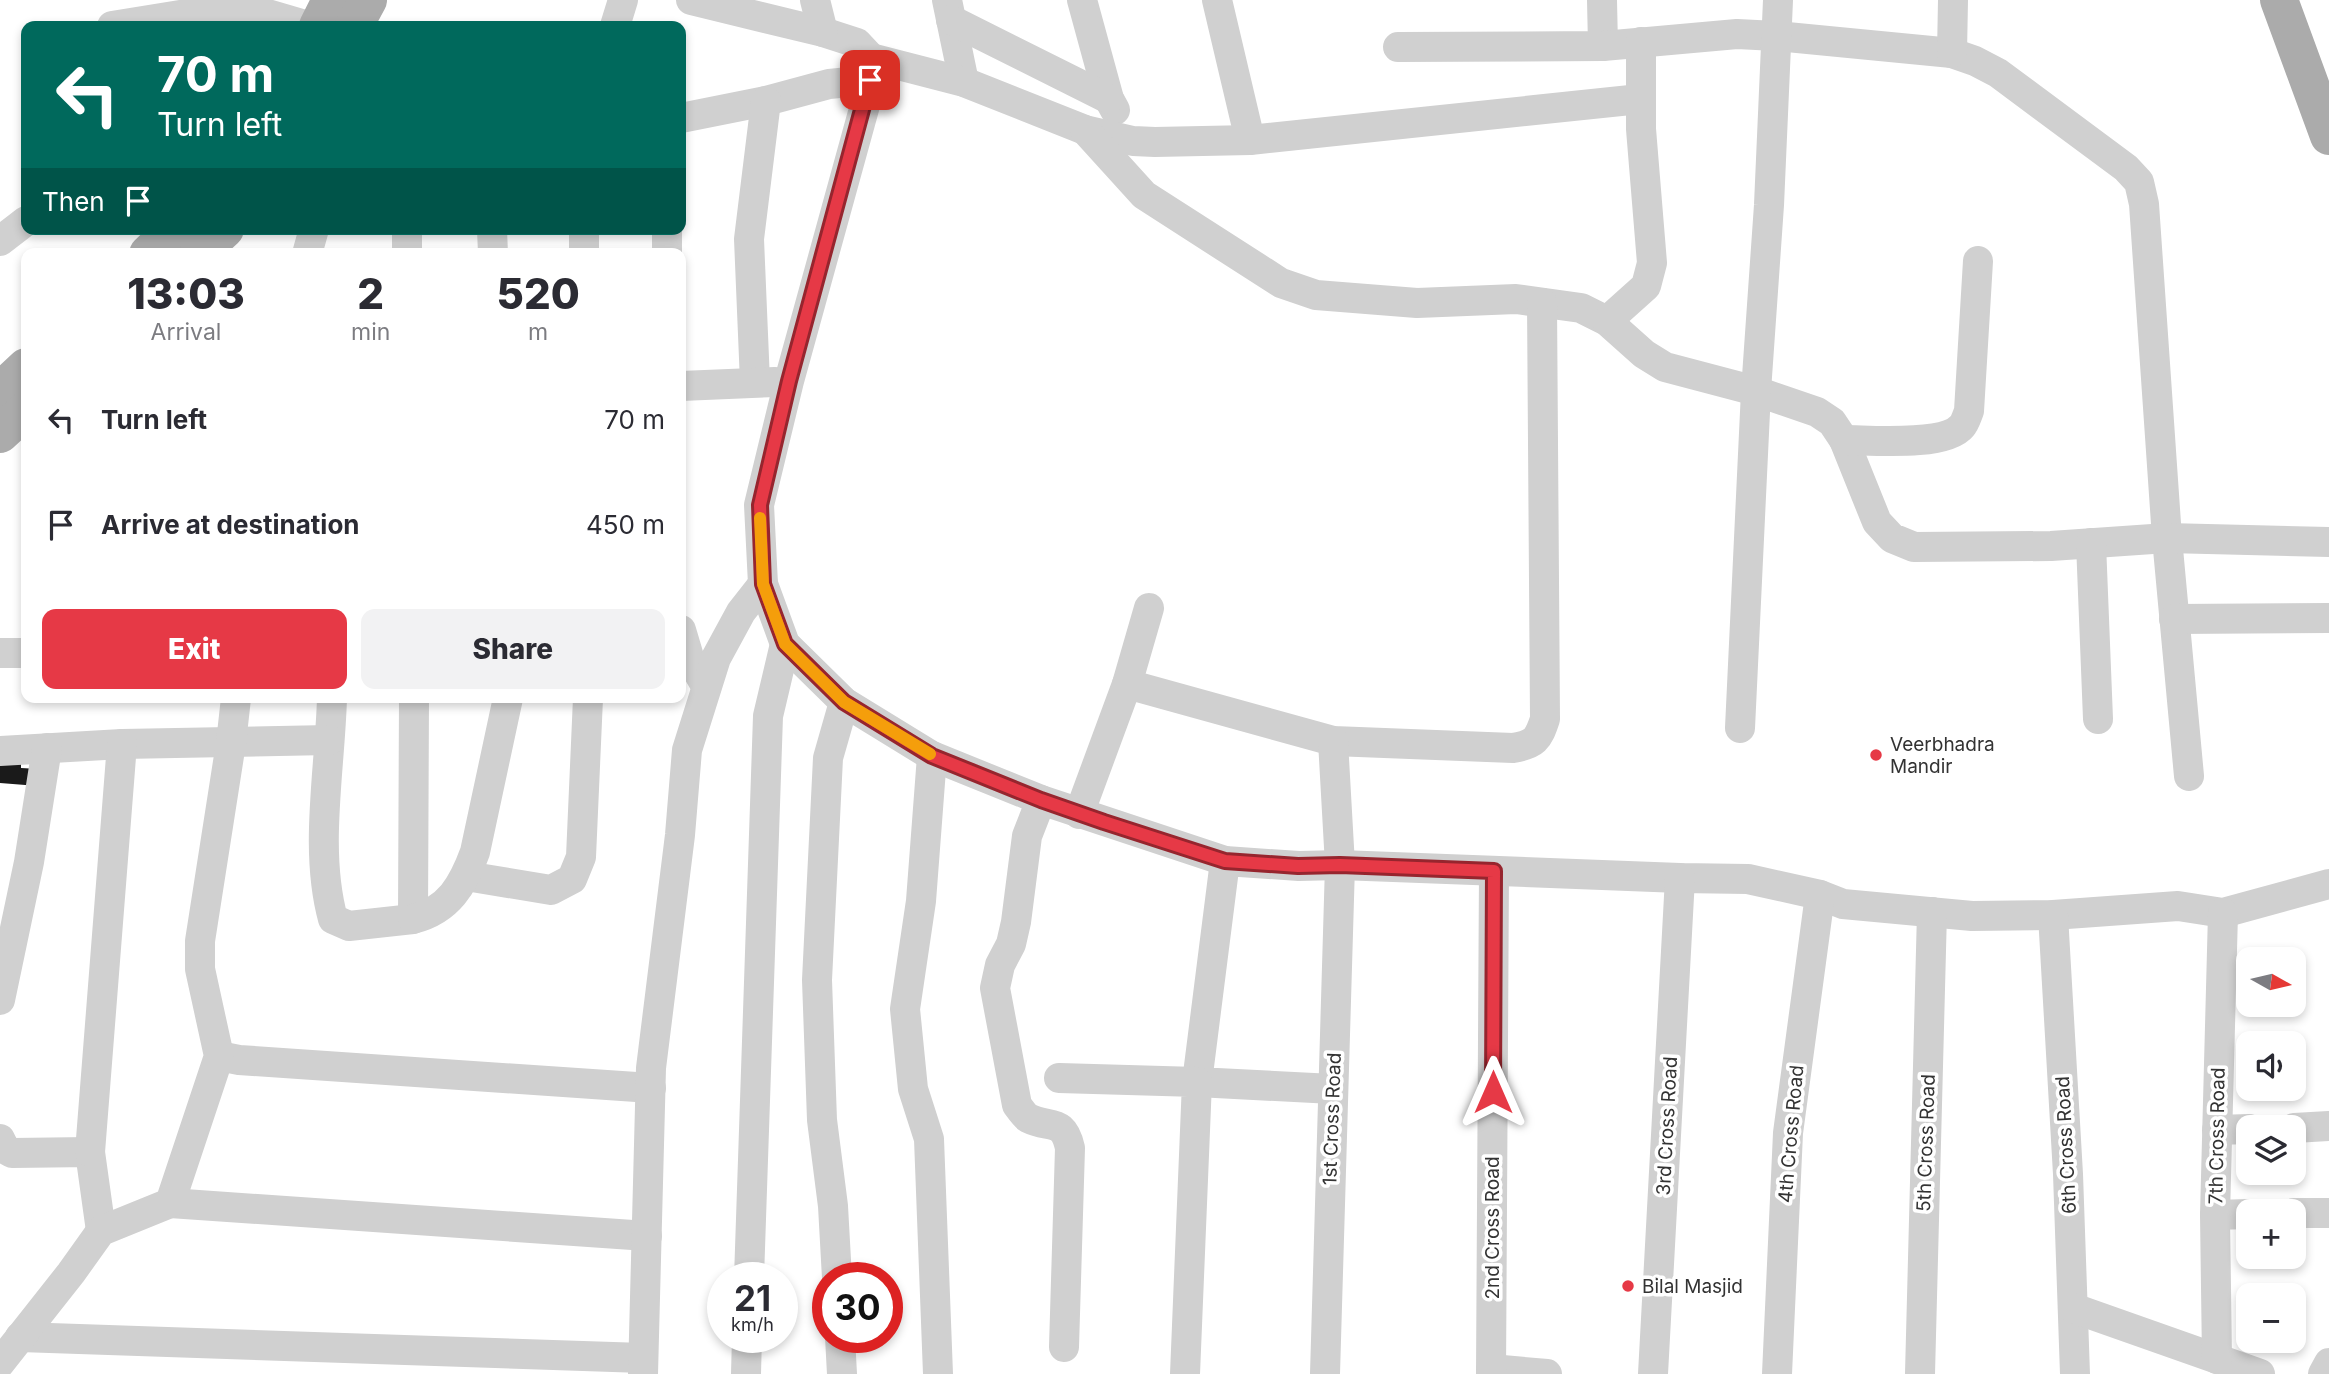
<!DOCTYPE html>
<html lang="en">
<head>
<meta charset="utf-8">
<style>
  :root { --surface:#fff; --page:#f2f2f3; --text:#2b2b33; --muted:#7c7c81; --accent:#e63946 }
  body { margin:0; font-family:Inter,sans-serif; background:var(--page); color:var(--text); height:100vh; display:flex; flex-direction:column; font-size:26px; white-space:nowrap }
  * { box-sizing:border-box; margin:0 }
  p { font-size:23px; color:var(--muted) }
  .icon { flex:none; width:38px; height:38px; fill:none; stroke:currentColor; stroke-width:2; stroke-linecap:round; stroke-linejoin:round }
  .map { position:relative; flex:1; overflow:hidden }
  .drawer { position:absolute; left:21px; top:248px; width:665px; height:455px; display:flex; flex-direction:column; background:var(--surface); border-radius:14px; box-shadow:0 4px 10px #0003 }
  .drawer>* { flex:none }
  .top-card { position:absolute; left:21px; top:21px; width:665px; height:214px; border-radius:14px; box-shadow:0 4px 10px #0003; background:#00695c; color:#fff; overflow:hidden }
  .needle { width:46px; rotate:98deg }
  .tools { position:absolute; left:2236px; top:947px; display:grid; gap:14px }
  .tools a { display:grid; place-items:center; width:70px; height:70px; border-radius:14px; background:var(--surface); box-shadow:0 4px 10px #0003; font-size:35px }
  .speed { position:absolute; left:707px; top:1262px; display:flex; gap:14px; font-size:35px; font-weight:700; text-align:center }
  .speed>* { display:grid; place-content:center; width:91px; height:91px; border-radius:50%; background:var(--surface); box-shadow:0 4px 10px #0003; line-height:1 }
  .speed small { font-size:18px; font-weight:400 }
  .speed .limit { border:10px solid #d22; background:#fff; color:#111 }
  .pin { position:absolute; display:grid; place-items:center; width:60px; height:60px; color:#fff; margin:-30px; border-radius:14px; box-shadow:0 4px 10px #0006 }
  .me { position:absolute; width:77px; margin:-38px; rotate:0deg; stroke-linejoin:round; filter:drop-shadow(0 0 5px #0008) }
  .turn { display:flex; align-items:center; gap:24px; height:147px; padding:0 21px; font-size:32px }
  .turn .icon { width:91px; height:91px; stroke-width:2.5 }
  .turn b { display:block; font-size:49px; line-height:60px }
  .then { display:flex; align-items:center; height:66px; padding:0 21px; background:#0003; gap:14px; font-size:26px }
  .eta { display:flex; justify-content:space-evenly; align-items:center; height:119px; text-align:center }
  .eta b { font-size:42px; font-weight:800; line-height:49px }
  .cta { display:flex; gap:14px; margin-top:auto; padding:14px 21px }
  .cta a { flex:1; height:80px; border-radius:14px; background:var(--accent); color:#fff; font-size:28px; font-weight:800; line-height:80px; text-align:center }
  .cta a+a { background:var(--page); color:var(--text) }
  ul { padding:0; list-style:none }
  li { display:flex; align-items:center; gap:21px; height:105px; padding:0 21px }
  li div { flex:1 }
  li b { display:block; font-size:26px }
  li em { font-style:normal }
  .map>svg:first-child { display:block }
  .building { fill:#1a1a1a }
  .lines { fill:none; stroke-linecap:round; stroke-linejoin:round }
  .minor { stroke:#d0d0d0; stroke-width:30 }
  .major { stroke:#ababab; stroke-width:38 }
  .route-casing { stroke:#96252e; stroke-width:18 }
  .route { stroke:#e63946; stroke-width:12 }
  .slow { stroke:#f59e0b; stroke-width:12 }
  .poi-dot { fill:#e63946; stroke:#fff; stroke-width:2.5 }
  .labels { text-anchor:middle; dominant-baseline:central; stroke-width:7; stroke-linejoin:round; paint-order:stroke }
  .poi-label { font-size:19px; fill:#333; stroke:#fff; text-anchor:start }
  .street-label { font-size:19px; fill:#333; stroke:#fff }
</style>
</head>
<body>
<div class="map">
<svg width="2329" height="1374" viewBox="0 0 2329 1374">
  <rect width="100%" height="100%" fill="#fff"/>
  <!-- building -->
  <polygon class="building" points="0,759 21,761 21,768 39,769 38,786 0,783"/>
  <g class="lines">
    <!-- minor -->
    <g class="minor">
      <polyline points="691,0 823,32 857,43 871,58 867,98 789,381 759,505 763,584 785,644 844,702 932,756 1041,800 1225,861 1299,866 1340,865 1680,878 1748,879 1820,895 1843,904 1972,916 2053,915 2178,906 2223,913 2329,884"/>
      <polyline points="815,0 823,32"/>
      <polyline points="947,0 964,82"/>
      <polyline points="1082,0 1109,99 1115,110"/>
      <polyline points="1217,0 1250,140"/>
      <polyline points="1602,0 1603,46"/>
      <polyline points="951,20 1109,99"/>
      <polyline points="112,26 230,7 254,10 308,26"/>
      <polyline points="615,26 623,0"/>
      <polyline points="1398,47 1603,46 1737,34 1776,36 1952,53 1975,61 1998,73 2126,168 2139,182 2144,204 2167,538 2189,776"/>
      <polyline points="1952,53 1953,0"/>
      <polyline points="871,58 964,82 1085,130 1133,141 1155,142 1250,140 1640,99"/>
      <polyline points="681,118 766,101 829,84 870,80"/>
      <polyline points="1085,130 1144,195 1281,283 1316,295 1417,303 1516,299 1581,308 1607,321 1644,354 1665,367 1756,391 1817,412 1832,422 1844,440 1877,522 1892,538 1914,547 2051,546 2167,538 2329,542"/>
      <polyline points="407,229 407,254"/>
      <polyline points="492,229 493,254"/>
      <polyline points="584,229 584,254"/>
      <polyline points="0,241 26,221"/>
      <polyline points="307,254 314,229"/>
      <polyline points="667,254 667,229"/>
      <polyline points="1607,321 1646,286 1652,263 1641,129 1641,42"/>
      <polyline points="755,382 749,239 766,101"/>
      <polyline points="681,386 775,382"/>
      <path d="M 1844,440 C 1871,440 1945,447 1962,426 C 1965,423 1967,416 1969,411 L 1978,261"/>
      <polyline points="2091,543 2098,719"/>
      <polyline points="2174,619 2329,618"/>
      <polyline points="681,630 689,657 706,686"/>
      <polyline points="0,653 26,653"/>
      <path d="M 1127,684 L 1333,741 L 1513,748 C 1535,744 1538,740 1545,719 L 1542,303"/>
      <path d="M 332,698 C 330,770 314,850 333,919 L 349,926 L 413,919 L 414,698"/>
      <polyline points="1740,728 1756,391 1769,205 1778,0"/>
      <polyline points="0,751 122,744 329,740"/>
      <polyline points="932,756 921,901 905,1009 913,1089 929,1139 938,1374"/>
      <path d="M 1041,800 L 1027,836 L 1016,922 L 1011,944 L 1000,965 L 995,988 L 1017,1105 C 1020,1109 1024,1115 1028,1118 C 1050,1129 1063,1117 1070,1148 L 1064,1347"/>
      <polyline points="1079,814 1127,684 1149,608"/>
      <polyline points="1225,861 1197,1082 1333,1089"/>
      <polyline points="466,876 551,890 572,879 581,857 588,698"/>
      <polyline points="2053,915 2068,1174 2075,1374"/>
      <path d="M 413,919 C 449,910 463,885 475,852 L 508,698"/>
      <polyline points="0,1000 29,862 47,748"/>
      <polyline points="219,1056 239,1060 651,1088"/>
      <polyline points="1059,1078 1197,1082 1185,1374"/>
      <polyline points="2294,1128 2329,1126"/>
      <polyline points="2217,1130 2249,1129"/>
      <polyline points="0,1139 5,1149 12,1153 90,1152 101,1231"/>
      <polyline points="90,1152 122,744"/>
      <polyline points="170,1203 647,1236"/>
      <polyline points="2294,1213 2329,1213"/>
      <polyline points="2215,1215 2249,1214"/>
      <polyline points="749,1278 768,716 785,644"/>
      <polyline points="837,1278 833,1206 822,1120 817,980 828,758 844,702"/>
      <polyline points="2073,1308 2260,1374"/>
      <polyline points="20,1337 643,1358"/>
      <polyline points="840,1337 842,1374"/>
      <polyline points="2217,1359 2215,1215 2223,913"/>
      <polyline points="0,1363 71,1273 101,1231 170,1203 219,1056 200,969 200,941 231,743 236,698"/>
      <polyline points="1491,1369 1547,1374"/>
      <polyline points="643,1374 651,1068 680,835 687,750 716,658 741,612 763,584"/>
      <polyline points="746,1374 747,1337"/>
      <polyline points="1325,1374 1340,865 1333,741"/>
      <polyline points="1491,1374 1494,871"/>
      <polyline points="1653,1374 1680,878"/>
      <polyline points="1777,1374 1788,1133 1820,895"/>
      <polyline points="1920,1374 1932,912"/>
      <polyline points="2323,1374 2329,1363"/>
    </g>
    <!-- major -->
    <g class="major">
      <polyline points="2279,0 2329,136"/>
      <polyline points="318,26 331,0"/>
      <polyline points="354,26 368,0"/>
      <polyline points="148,254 174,229"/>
      <polyline points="198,254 225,229"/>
      <polyline points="0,391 26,367"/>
      <polyline points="0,434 26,410"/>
    </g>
  </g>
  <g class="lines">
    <defs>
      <polyline id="route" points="870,80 789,381 760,505 763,584 785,644 844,702 932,756 1041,800 1104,822 1225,861 1298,866 1340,865 1494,871 1493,1092"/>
    </defs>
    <!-- route casing -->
    <use href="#route" class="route-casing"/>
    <!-- route -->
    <use href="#route" class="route"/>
    <!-- slow -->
    <polyline class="slow" points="760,518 763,584 785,644 844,702 930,754"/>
  </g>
  <!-- markers -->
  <g class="poi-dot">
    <circle cx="1876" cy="755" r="7"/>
    <circle cx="1628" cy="1286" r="7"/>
  </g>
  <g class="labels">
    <!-- poi labels -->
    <g class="poi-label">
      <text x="1890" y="744">Veerbhadra<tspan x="1890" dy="22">Mandir</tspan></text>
      <text x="1642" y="1286">Bilal Masjid</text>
    </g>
    <!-- street labels -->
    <g class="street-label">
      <text transform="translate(1332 1119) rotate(-88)">1st Cross Road</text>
      <text transform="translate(1667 1126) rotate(-87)">3rd Cross Road</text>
      <text transform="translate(1791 1134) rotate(-85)">4th Cross Road</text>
      <text transform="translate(2217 1136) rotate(-89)">7th Cross Road</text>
      <text transform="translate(1926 1143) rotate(-88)">5th Cross Road</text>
      <text transform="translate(2066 1145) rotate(-93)">6th Cross Road</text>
      <text transform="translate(1492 1228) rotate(-90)">2nd Cross Road</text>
    </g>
  </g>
</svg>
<div class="tools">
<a><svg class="needle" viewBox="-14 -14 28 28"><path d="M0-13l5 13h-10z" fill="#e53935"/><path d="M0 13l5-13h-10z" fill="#7c7c81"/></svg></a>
<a><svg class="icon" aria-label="sound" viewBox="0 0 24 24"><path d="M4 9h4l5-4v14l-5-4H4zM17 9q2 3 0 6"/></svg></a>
<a><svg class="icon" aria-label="layers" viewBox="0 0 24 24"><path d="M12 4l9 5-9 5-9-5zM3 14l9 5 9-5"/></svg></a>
<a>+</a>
<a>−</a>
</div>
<div class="speed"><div>21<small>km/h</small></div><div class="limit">30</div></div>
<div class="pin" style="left:870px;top:80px;background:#d93025"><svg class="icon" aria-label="arrive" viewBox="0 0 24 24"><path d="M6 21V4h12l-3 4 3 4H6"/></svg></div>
<svg class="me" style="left:1493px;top:1092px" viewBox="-20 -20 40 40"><path d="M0-17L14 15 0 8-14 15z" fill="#e63946" stroke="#fff" stroke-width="4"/></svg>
<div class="top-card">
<div class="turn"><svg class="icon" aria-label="left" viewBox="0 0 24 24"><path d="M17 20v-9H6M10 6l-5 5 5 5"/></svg><div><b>70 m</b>Turn left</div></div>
<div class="then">Then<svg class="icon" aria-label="arrive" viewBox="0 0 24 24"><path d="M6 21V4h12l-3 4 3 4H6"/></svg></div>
</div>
<section class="drawer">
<div class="eta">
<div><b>13:03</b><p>Arrival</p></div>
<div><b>2</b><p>min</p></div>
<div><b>520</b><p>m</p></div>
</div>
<ul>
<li><svg class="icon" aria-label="left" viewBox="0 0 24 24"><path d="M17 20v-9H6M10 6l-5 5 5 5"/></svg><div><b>Turn left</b></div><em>70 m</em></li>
<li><svg class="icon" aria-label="arrive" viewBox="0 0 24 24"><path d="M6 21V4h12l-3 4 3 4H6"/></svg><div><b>Arrive at destination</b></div><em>450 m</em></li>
</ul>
<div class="cta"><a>Exit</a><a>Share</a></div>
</section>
</div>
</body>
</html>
